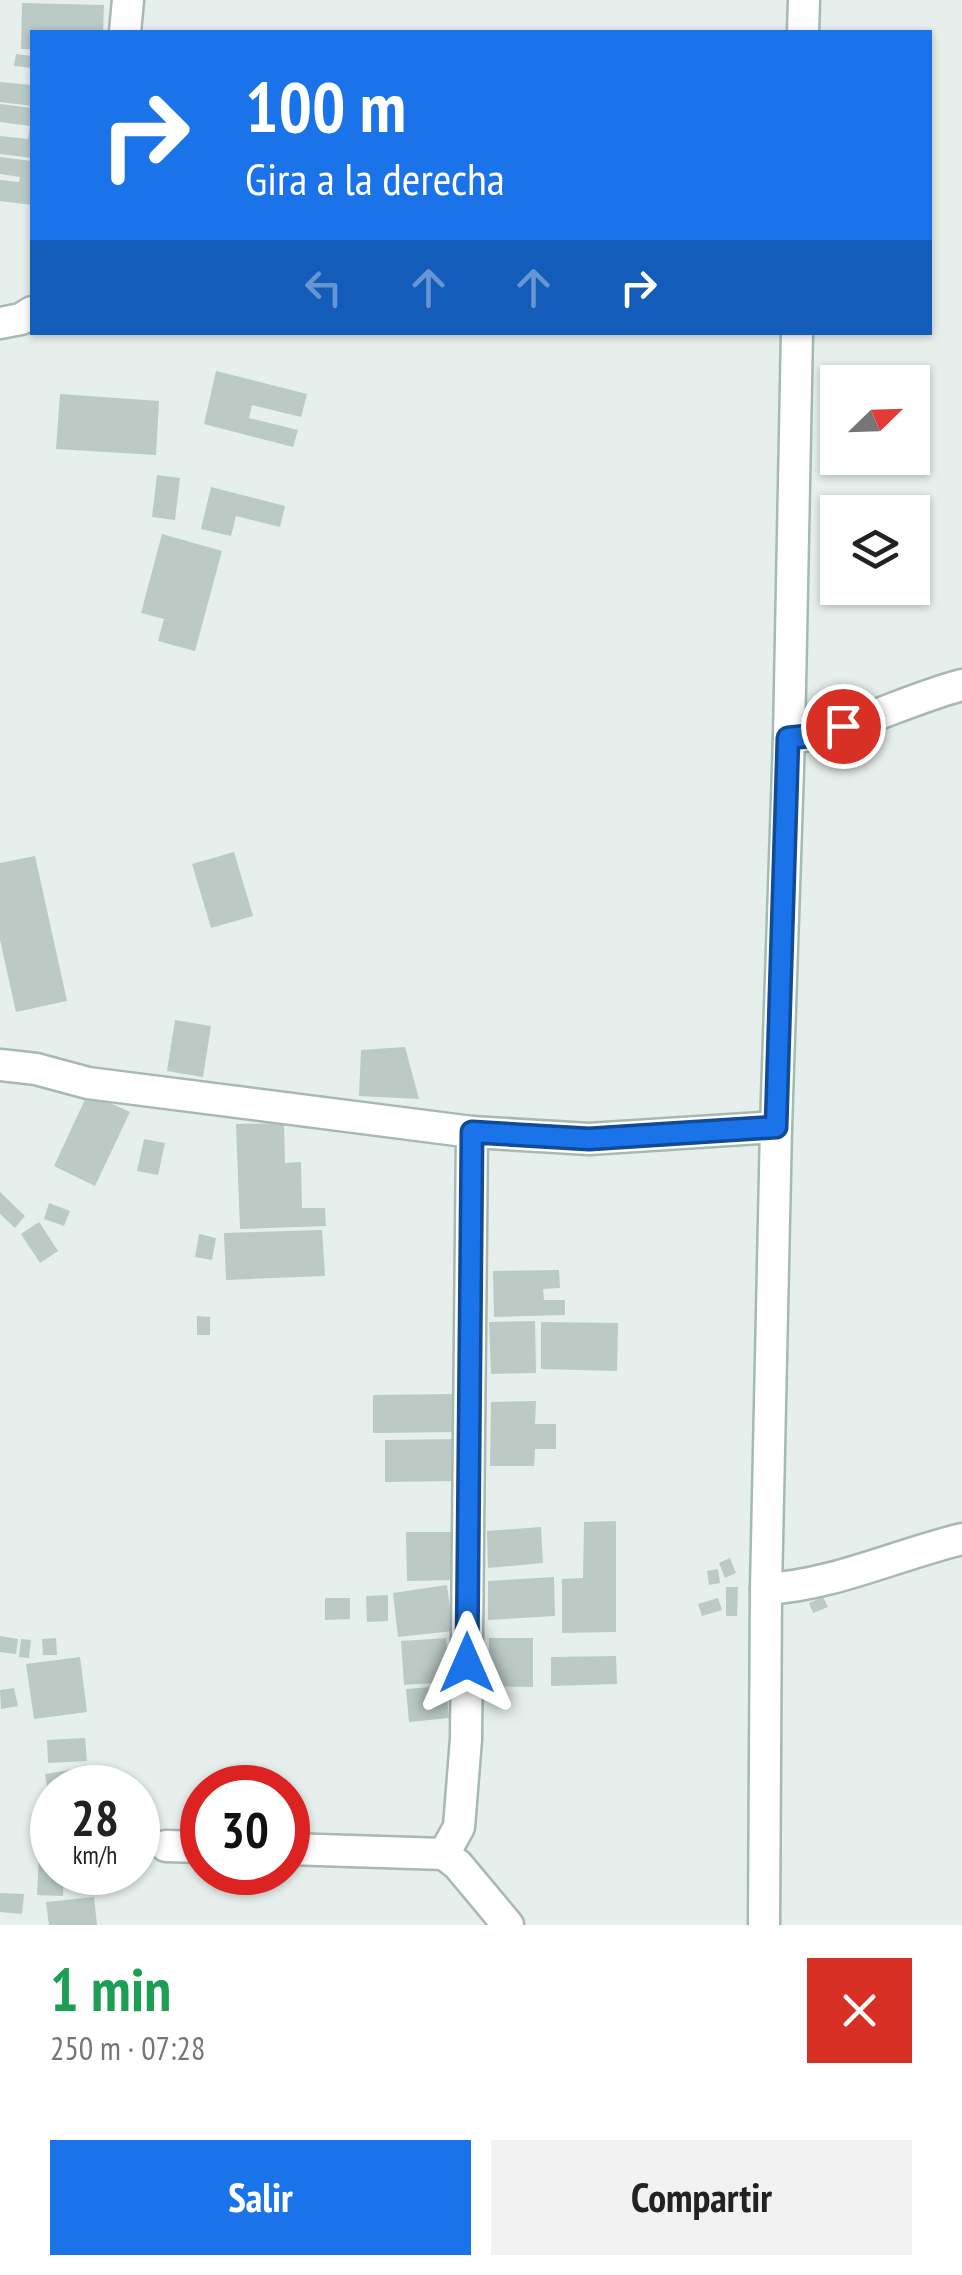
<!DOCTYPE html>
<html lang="es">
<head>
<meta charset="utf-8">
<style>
  :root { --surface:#fff; --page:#f2f2f2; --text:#222; --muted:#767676; --accent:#1a73e8 }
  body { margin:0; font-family:"PT Sans Narrow",sans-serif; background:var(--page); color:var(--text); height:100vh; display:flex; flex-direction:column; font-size:38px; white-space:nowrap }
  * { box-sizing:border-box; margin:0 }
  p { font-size:32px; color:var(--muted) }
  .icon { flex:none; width:55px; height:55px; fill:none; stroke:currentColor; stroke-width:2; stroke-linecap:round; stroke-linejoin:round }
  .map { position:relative; height:1925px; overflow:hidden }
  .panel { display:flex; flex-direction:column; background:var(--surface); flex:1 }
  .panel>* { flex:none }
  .hud { position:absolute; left:30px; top:30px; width:902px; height:305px; border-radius:0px; box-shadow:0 2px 8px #0004; background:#1a73e8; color:#fff; overflow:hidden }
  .needle { width:65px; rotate:67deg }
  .buttons { position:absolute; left:820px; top:365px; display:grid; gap:20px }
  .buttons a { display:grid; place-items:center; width:110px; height:110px; border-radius:0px; background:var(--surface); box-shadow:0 2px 8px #0004; font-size:50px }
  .speed { position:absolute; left:30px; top:1765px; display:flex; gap:20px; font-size:50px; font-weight:700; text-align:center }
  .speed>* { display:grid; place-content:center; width:130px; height:130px; border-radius:50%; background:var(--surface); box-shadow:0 2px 8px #0004; line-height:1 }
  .speed small { font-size:25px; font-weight:400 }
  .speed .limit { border:15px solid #d22; background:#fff; color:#111 }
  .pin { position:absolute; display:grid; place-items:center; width:85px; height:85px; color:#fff; margin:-42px; border:5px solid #fff; border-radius:50%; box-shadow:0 2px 10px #0007 }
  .me { position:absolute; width:110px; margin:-55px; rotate:0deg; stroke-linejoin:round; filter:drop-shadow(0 0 8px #0008) }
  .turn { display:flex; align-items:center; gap:35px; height:210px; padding:0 50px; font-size:45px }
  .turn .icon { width:130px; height:130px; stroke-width:2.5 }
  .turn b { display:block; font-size:70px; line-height:85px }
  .lanes { display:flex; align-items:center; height:95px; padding:0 50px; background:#0003; justify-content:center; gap:50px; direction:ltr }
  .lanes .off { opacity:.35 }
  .round { display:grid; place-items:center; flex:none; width:105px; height:105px; border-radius:0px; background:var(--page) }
  .summary { display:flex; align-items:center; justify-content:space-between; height:170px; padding:0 50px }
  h1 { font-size:60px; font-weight:800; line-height:75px; color:#1e9e55 }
  .button { display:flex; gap:20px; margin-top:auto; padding:20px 50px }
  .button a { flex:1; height:115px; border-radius:0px; background:var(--accent); color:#fff; font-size:40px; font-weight:800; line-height:115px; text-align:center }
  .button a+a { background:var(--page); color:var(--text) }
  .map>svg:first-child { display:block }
  .building { fill:#bbcac4 }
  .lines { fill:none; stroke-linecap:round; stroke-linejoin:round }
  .minor-casing { stroke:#a8b8b2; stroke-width:35 }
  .secondary-casing { stroke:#a4bbb3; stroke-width:35 }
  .minor { stroke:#fff; stroke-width:30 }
  .secondary { stroke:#fff; stroke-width:30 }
  .route-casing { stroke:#114b97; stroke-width:25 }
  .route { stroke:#1a73e8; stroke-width:18 }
</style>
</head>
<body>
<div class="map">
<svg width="962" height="1925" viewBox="0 0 962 1925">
  <rect width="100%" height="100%" fill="#e6efeb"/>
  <!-- building -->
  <g class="building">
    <polygon points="22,3 104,5 103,32 32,32 32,49 21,49"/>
    <polygon points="16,54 32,56 32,68 14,66"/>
    <polygon points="0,82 32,85 32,106 0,102"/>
    <polygon points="0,104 32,108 32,158 0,154 0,136 28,139 30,126 0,122"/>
    <polygon points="0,157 32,161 32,205 0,201 0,180 19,182 20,177 0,174"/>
    <polygon points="216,371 307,394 301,417 252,405 249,418 298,430 293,447 204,424"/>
    <polygon points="60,394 159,401 156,455 56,449"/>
    <polygon points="157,475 180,478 175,520 152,517"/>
    <polygon points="211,487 285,506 280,527 236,516 231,536 201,529"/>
    <polygon points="162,534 222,551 195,651 158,641 164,619 141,613"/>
    <polygon points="234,852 253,916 211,928 192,864"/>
    <polygon points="35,856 67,1001 16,1012 0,940 0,863"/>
    <polygon points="175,1020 211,1026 203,1077 167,1071"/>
    <polygon points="405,1047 419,1099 359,1096 361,1050"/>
    <polygon points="88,1093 130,1112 95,1186 54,1166"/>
    <polygon points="284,1123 285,1163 301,1162 302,1208 325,1208 326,1226 240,1229 236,1124"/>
    <polygon points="144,1139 165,1143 158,1175 137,1171"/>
    <polygon points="0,1192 25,1216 15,1228 0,1214"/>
    <polygon points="49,1203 70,1211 64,1226 44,1219"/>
    <polygon points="39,1222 58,1251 40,1263 21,1234"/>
    <polygon points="322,1230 325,1276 226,1280 224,1233"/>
    <polygon points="199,1234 216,1238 212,1260 195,1257"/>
    <polygon points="559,1270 560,1288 543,1289 544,1300 565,1300 565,1315 494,1317 493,1271"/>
    <polygon points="197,1316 210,1317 210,1335 197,1335"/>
    <polygon points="535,1321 536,1373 491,1374 489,1322"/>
    <polygon points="541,1322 618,1323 617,1371 541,1369"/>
    <polygon points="455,1394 455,1432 373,1433 373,1395"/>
    <polygon points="536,1401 535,1424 556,1424 556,1449 535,1449 534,1466 490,1466 491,1402"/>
    <polygon points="454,1439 455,1481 385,1482 385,1440"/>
    <polygon points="616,1521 616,1632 562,1633 562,1579 583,1578 584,1522"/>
    <polygon points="541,1527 543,1563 488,1568 487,1531"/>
    <polygon points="406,1532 453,1532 453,1580 407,1581"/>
    <polygon points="730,1558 736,1573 725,1578 719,1563"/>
    <polygon points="718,1569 720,1583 709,1585 707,1571"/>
    <polygon points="554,1577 555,1616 488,1620 488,1581"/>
    <polygon points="447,1585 453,1631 398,1637 393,1593"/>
    <polygon points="726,1587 738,1587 737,1616 726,1616"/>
    <polygon points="388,1595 388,1621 367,1622 366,1596"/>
    <polygon points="823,1597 828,1607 813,1613 809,1603"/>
    <polygon points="325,1598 350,1598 350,1619 325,1620"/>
    <polygon points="718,1598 722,1610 702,1616 698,1604"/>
    <polygon points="0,1636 18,1639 16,1654 0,1652"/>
    <polygon points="56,1638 57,1655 43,1655 42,1639"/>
    <polygon points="446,1638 450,1682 404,1685 401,1641"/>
    <polygon points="489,1638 533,1638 533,1687 489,1686"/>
    <polygon points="21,1639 31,1640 29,1658 19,1657"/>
    <polygon points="616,1656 617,1684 551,1686 551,1657"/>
    <polygon points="80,1657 87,1712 34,1719 26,1664"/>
    <polygon points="446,1686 449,1718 409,1722 406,1689"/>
    <polygon points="14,1688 18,1706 1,1709 0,1690"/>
    <polygon points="85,1738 87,1761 48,1763 47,1740"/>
    <polygon points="87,1767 90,1788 52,1788 52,1805 50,1805 45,1774"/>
    <polygon points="39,1853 52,1854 52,1872 64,1872 63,1896 37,1895"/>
    <polygon points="0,1893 24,1894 22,1914 0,1912"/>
    <polygon points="94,1897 97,1925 49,1925 46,1902"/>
  </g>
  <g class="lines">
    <defs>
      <g id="minor">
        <polyline points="125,32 128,0"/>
        <polyline points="0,323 21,319 32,312"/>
        <path d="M 789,738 C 849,732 904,700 962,685"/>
        <polyline points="0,1065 36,1069 88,1083 472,1132 589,1139 776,1127"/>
        <polyline points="472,1132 466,1739 459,1827 444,1854 458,1865 508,1925"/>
        <path d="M 766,1589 C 834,1585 896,1555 962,1539"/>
        <polyline points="166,1846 202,1847"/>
        <polyline points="288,1849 444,1854"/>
      </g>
      <g id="secondary">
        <polyline points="803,32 804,0"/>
        <polyline points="764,1925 766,1589 776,1127 789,738 797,332"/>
      </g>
    </defs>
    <!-- minor casing -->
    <use href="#minor" class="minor-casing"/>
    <!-- secondary casing -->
    <use href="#secondary" class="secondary-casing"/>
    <!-- minor -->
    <use href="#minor" class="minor"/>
    <!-- secondary -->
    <use href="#secondary" class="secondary"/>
  </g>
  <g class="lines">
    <defs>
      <polyline id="route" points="467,1663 472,1132 589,1139 776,1127 788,738 818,735 843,726"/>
    </defs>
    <!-- route casing -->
    <use href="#route" class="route-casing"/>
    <!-- route -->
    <use href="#route" class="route"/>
  </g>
</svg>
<div class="buttons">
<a><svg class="needle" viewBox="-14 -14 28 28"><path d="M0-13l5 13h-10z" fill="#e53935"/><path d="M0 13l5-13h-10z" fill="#767676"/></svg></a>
<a><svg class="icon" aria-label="layers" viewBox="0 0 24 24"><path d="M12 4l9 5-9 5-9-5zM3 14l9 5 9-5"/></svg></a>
</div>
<div class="speed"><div>28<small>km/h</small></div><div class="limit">30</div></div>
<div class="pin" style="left:843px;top:726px;background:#d93025"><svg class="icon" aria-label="arrive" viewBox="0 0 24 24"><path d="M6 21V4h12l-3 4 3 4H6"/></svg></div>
<svg class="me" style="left:467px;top:1663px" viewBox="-20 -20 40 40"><path d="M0-17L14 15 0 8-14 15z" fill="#1a73e8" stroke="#fff" stroke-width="4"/></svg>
<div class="hud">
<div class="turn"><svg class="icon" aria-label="right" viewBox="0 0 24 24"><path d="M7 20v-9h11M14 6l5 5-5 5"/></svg><div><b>100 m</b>Gira a la derecha</div></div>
<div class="lanes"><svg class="icon off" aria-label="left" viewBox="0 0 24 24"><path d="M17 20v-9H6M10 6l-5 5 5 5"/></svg><svg class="icon off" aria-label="ahead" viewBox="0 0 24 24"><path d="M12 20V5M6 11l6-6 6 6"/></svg><svg class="icon off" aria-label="ahead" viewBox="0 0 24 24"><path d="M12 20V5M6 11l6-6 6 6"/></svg><svg class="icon" aria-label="right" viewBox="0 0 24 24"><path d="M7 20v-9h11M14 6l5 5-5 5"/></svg></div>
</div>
</div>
<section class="panel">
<div class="summary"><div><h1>1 min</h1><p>250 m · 07:28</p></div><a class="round" style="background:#d93025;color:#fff"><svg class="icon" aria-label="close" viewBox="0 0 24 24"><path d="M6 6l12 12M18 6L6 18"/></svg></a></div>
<div class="button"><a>Salir</a><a>Compartir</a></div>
</section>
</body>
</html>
